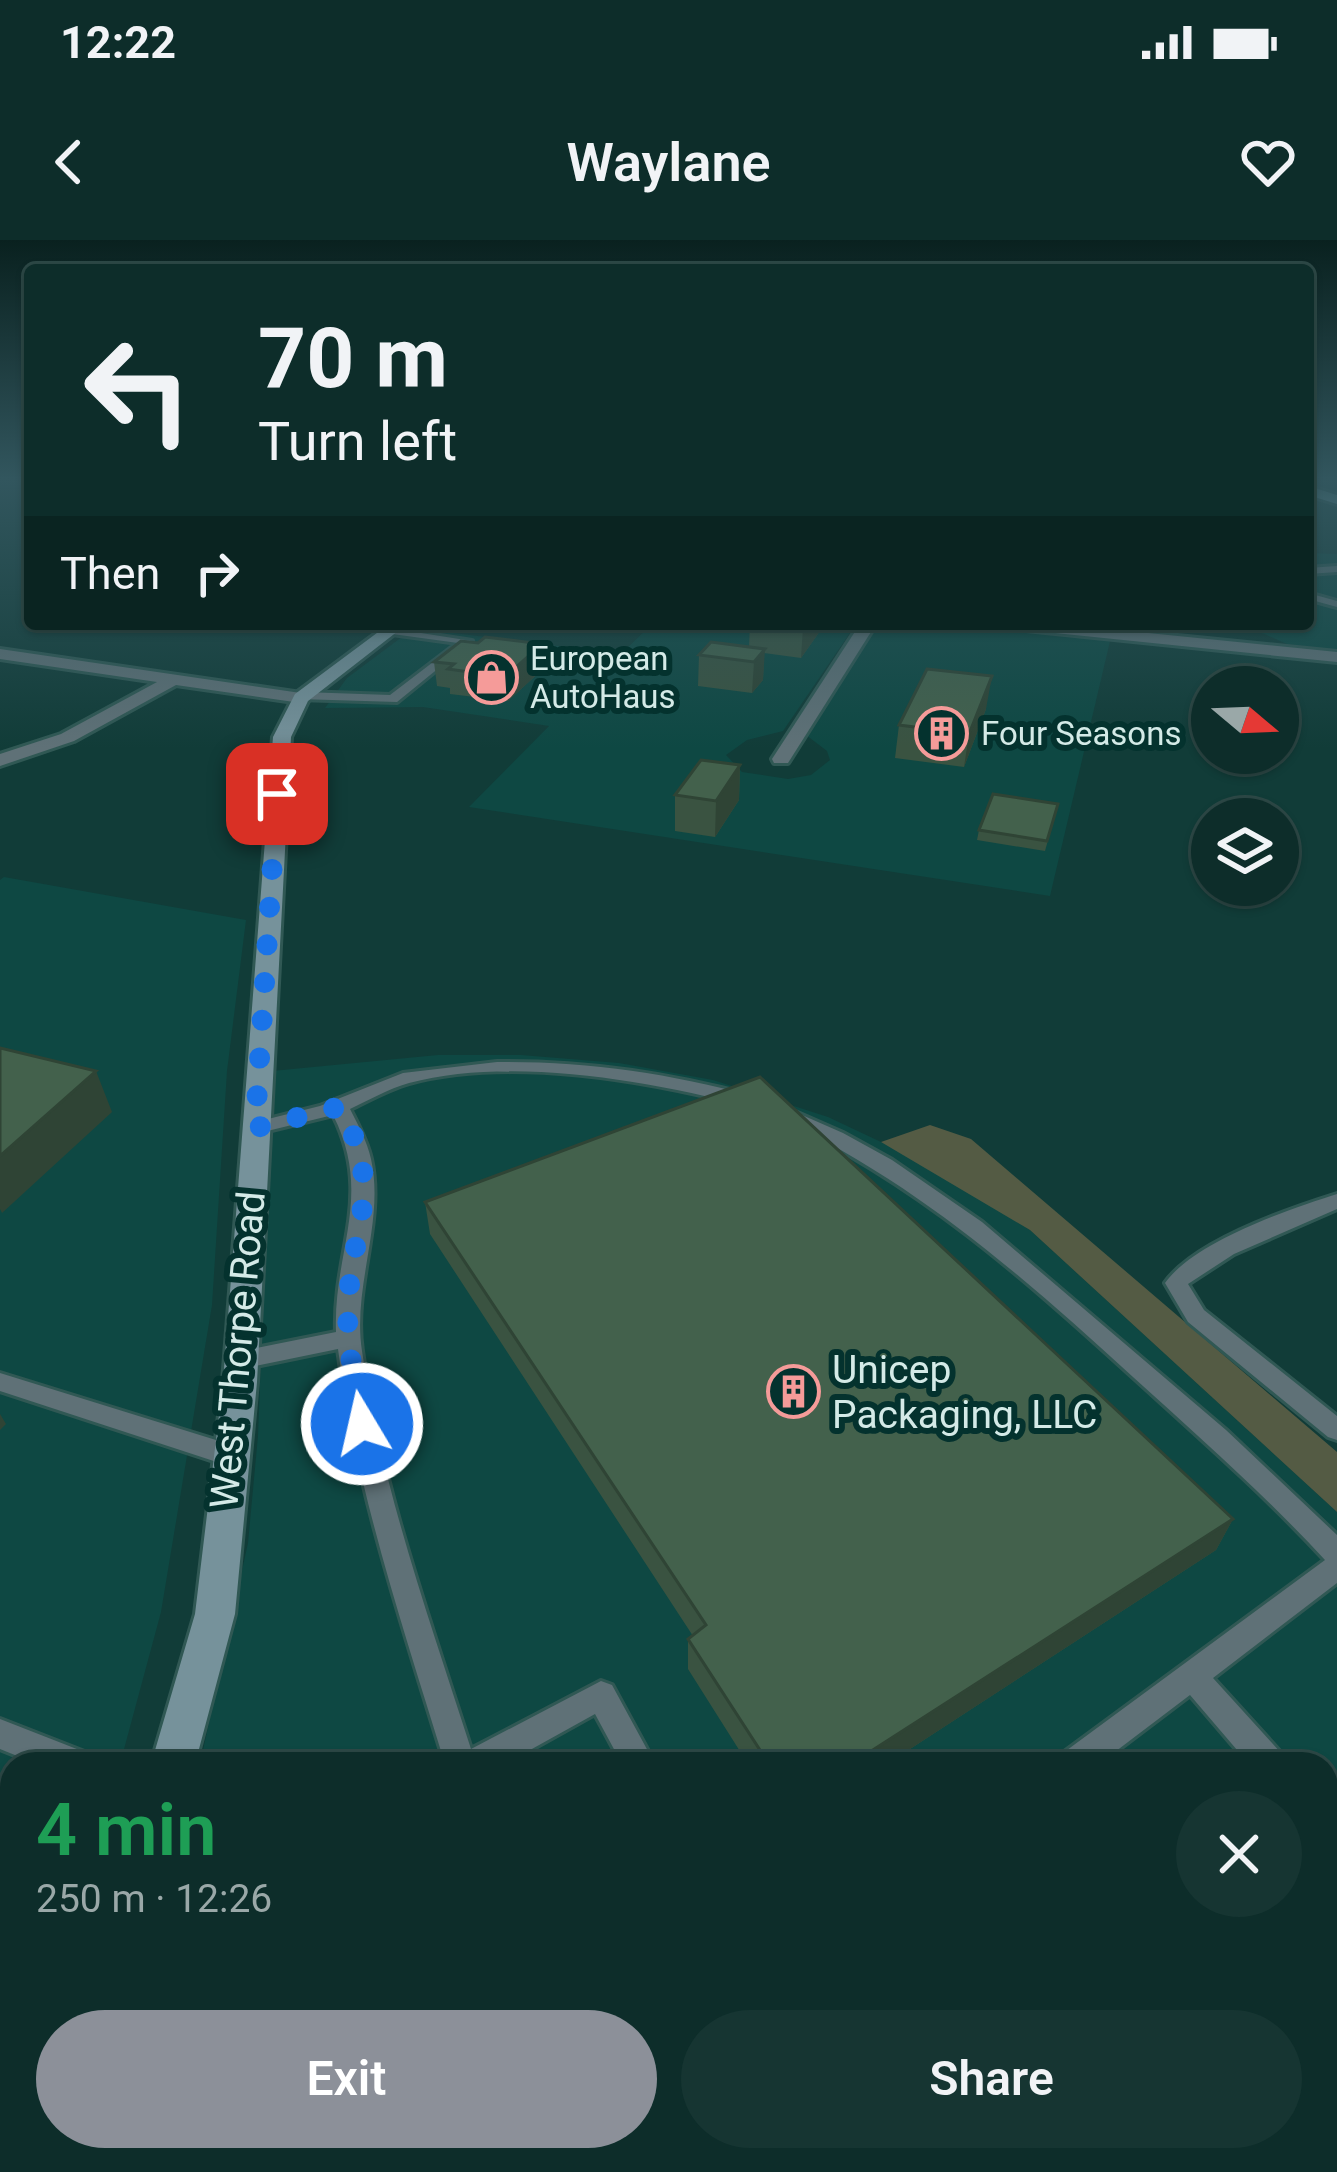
<!DOCTYPE html>
<html lang="en">
<head>
<meta charset="utf-8">
<style>
  :root { --surface:#0d2d2a; --page:#163532; --text:#f1f3f6; --muted:#9aa8a8; --line:#2d4947; --accent:#8c9099 }
  body { margin:0; font-family:Roboto,sans-serif; background:var(--page); color:var(--text); height:100vh; display:flex; flex-direction:column; font-size:45px; white-space:nowrap }
  * { box-sizing:border-box; margin:0 }
  p { font-size:39px; color:var(--muted) }
  .icon { flex:none; width:66px; height:66px; fill:none; stroke:currentColor; stroke-width:2; stroke-linecap:round; stroke-linejoin:round }
  .map { position:relative; flex:1; overflow:hidden }
  .sheet { position:absolute; left:0px; top:1512px; width:1338px; height:420px; display:flex; flex-direction:column; background:var(--surface); border-radius:36px 36px 0 0; box-shadow:0 3px 9px #0004,0 0 0 3px var(--line) }
  .sheet>* { flex:none }
  .hud { position:absolute; left:24px; top:24px; width:1290px; height:366px; border-radius:12px; box-shadow:0 3px 9px #0004,0 0 0 3px var(--line); background:#0d2d2a; color:var(--text); overflow:hidden }
  .needle { width:78px; rotate:109deg }
  .buttons { position:absolute; left:1191px; top:426px; display:grid; gap:24px }
  .buttons a { display:grid; place-items:center; width:108px; height:108px; border-radius:50%; background:var(--surface); box-shadow:0 3px 9px #0004,0 0 0 3px var(--line); font-size:60px }
  .pin { position:absolute; display:grid; place-items:center; width:102px; height:102px; color:#fff; margin:-51px; border-radius:24px; box-shadow:0 6px 18px #0006 }
  .me { position:absolute; width:132px; margin:-66px; rotate:351deg; stroke-linejoin:round; filter:drop-shadow(0 0 9px #0008) }
  .turn { display:flex; align-items:center; gap:42px; height:252px; padding:0 36px; font-size:54px }
  .turn .icon { width:156px; height:156px; stroke-width:2.5 }
  .turn b { display:block; font-size:84px; line-height:102px }
  .then { display:flex; align-items:center; height:114px; padding:0 36px; background:#0003; gap:24px; font-size:45px }
  .round { display:grid; place-items:center; flex:none; width:126px; height:126px; border-radius:63px; background:var(--page) }
  .headline { display:flex; align-items:center; justify-content:space-between; height:204px; padding:0 36px }
  h1 { font-size:72px; font-weight:600; line-height:90px; color:#1e9e55 }
  .button { display:flex; gap:24px; margin-top:auto; padding:24px 36px }
  .button a { flex:1; height:138px; border-radius:72px; background:var(--accent); color:#fff; font-size:48px; font-weight:600; line-height:138px; text-align:center }
  .button a+a { background:var(--page); color:var(--text) }
  .status { display:flex; justify-content:space-between; align-items:center; height:84px; padding:0 60px; background:var(--surface); direction:ltr }
  .status svg { height:33px; fill:currentColor }
  header { display:flex; justify-content:space-between; align-items:center; height:156px; padding:0 36px; background:var(--surface); font-size:54px; font-weight:600 }
  .map>svg:first-child { display:block }
  .built { fill:#0e4843 }
  .green { fill:#545b44 }
  .lines { fill:none; stroke-linecap:round; stroke-linejoin:round }
  .lane-casing { stroke:#305854; stroke-width:6 }
  .street-casing { stroke:#305854; stroke-width:6 }
  .secondary-casing { stroke:#305854; stroke-width:6 }
  .highway-casing { stroke:#305854; stroke-width:6 }
  .lane { fill:#5f7177; fill-rule:evenodd }
  .street { fill:#5f7177; fill-rule:evenodd }
  .secondary { fill:#76929b; fill-rule:evenodd }
  .highway { fill:#97c3d1; fill-rule:evenodd }
  .wall { fill:#3a5341 }
  .shaded-wall { fill:#2f4435 }
  .building { fill:#43614c; stroke:#2f4435; stroke-width:3 }
  .route { stroke:#1a73e8; stroke-width:21; stroke-dasharray:0 37.8 }
  .labels { text-anchor:middle; dominant-baseline:central; stroke-width:12; stroke-linejoin:round; paint-order:stroke }
  .far-poi-label { font-size:33px; fill:#d4eae7; stroke:#04322e; text-anchor:start }
  .street-label { font-size:39px; fill:#d4eae7; stroke:#04322e }
  .poi-label { font-size:39px; fill:#d4eae7; stroke:#04322e; text-anchor:start }
</style>
</head>
<body>
<div class="status"><b>12:22</b><svg viewBox="0 0 49 12"><path d="M0 12V9h3v3zM5 12V6h3v6zM10 12V3h3v9zM15 12V0h3v12zM26 1h20v11H26zM47 4h2v5h-2z"/></svg></div>
<header><svg class="icon" aria-label="back" viewBox="0 0 24 24"><path d="M15 5l-7 7 7 7"/></svg>Waylane<svg class="icon" aria-label="heart" viewBox="0 0 24 24"><path d="M12 20l-8-8c-3-5 5-10 8-4 3-6 11-1 8 4z"/></svg></header>
<div class="map">
<svg width="1337" height="1932" viewBox="0 0 1337 1932">
  <rect width="100%" height="100%" fill="#113c38"/>
  <!-- built -->
  <g class="built">
    <polygon points="1308,313 1337,314 1337,410 1287,404 1253,389 1254,384 1308,384"/>
    <polygon points="652,384 856,384 783,491 747,500 726,515 742,532 788,539 811,535 830,520 827,511 806,495 878,384 993,384 1111,397 1050,656 469,567 549,486 423,467 325,468 347,438 414,388 621,414"/>
    <polygon points="4,637 246,680 227,831 212,1065 161,1372 120,1524 12,1524 12,1800 0,1827 0,640"/>
    <polygon points="438,815 521,815 619,823 713,840 828,877 915,918 1030,990 1337,1272 1337,1932 54,1932 58,1920 1326,1920 1326,1524 200,1524 248,1303 258,1196 272,831"/>
  </g>
  <!-- green -->
  <polygon class="green" points="930,885 971,899 1337,1212 1337,1272 1030,990 881,902"/>
  <g class="lines">
    <defs>
      <g id="lane">
        <polygon points="1337,326 1337,332 1308,334 1308,328"/>
        <polygon points="1308,353 1337,361 1337,367 1308,359"/>
        <polygon points="389,388 472,401 397,462 299,459 299,453 303,452 390,455 458,403 385,393"/>
        <path d="M 497,822 C 585,821 668,833 753,856 L 756,860 L 746,866 C 646,840 510,816 409,843 C 388,849 369,860 350,869 C 358,885 367,901 371,919 C 385,982 352,1047 362,1111 C 382,1248 429,1378 471,1509 L 601,1441 L 612,1445 L 655,1524 L 622,1524 L 595,1474 L 505,1524 L 445,1524 C 403,1387 357,1252 338,1109 L 241,1129 L 233,1126 L 229,1120 L 233,1114 L 241,1111 L 336,1092 C 333,1010 374,956 333,875 L 255,894 L 245,888 L 248,884 L 320,866 L 403,833 Z"/>
        <path d="M 786,868 L 843,893 L 892,920 L 982,982 L 1226,1190 L 1337,1295 L 1337,1343 L 1213,1438 L 1281,1513 L 1286,1524 L 1249,1524 L 1190,1455 L 1099,1524 L 1058,1524 L 1063,1513 L 1325,1320 C 1265,1255 1198,1196 1133,1137 C 1021,1035 917,943 779,878 L 776,874 L 779,870 Z"/>
        <path d="M 1337,954 L 1337,969 L 1234,1014 L 1188,1044 L 1204,1070 L 1337,1176 L 1337,1200 L 1328,1197 L 1188,1082 L 1165,1043 C 1194,1002 1289,969 1337,954 Z"/>
        <polygon points="0,1133 232,1205 241,1209 245,1216 241,1223 232,1227 0,1151"/>
        <polygon points="0,1479 87,1513 92,1524 37,1524 0,1509"/>
        <polygon points="0,1857 12,1859 12,1897 0,1895"/>
        <polygon points="625,1920 664,1920 669,1932 630,1932"/>
      </g>
      <g id="street">
        <polygon points="860,384 876,384 788,523 774,523 772,519"/>
        <polygon points="1007,384 1059,384 1337,412 1337,422 1015,389"/>
        <polygon points="0,409 301,453 309,458 301,463 176,445 74,501 0,526 0,514 61,494 157,442 0,419"/>
      </g>
      <g id="secondary">
        <polygon points="389,384 407,384 308,461 291,497 257,1142 235,1374 195,1524 151,1524 195,1374 223,1142 273,497 295,454"/>
        <polygon points="12,1900 12,1920 57,1920 52,1932 0,1932"/>
      </g>
      <polygon id="highway" points="1308,246 1337,255 1337,264 1308,255"/>
    </defs>
    <!-- lane casing -->
    <use href="#lane" class="lane-casing"/>
    <!-- street casing -->
    <use href="#street" class="street-casing"/>
    <!-- secondary casing -->
    <use href="#secondary" class="secondary-casing"/>
    <!-- highway casing -->
    <use href="#highway" class="highway-casing"/>
    <!-- lane -->
    <use href="#lane" class="lane"/>
    <!-- street -->
    <use href="#street" class="street"/>
    <!-- secondary -->
    <use href="#secondary" class="secondary"/>
    <!-- highway -->
    <use href="#highway" class="highway"/>
  </g>
  <!-- wall -->
  <g class="wall">
    <polygon points="750,384 821,384 820,391 801,418 764,413 763,440 752,453 698,446 699,415 749,407"/>
    <polygon points="478,403 542,404 544,428 508,461 450,454 450,448 437,446 434,422"/>
    <polygon points="986,469 964,527 895,518 899,485"/>
    <polygon points="740,525 739,560 715,597 675,591 675,555"/>
    <polygon points="1058,564 1045,611 977,600 979,590"/>
    <polygon points="425,962 1233,1279 1216,1310 887,1524 748,1524 688,1429 688,1399 693,1396 430,994"/>
  </g>
  <!-- shaded-wall -->
  <g class="shaded-wall">
    <polygon points="805,384 821,384 820,391 801,418 803,387"/>
    <polygon points="542,404 544,428 508,461 505,437"/>
    <polygon points="765,409 763,440 752,453 754,422"/>
    <polygon points="992,436 986,469 964,527 969,494"/>
    <polygon points="740,525 739,560 715,597 716,561"/>
    <polygon points="96,831 112,872 2,973 0,969 0,916"/>
    <polygon points="0,1174 6,1184 0,1190"/>
    <polygon points="1233,1279 1216,1310 887,1524 851,1524"/>
  </g>
  <!-- building -->
  <g class="building">
    <polygon points="775,384 805,384 803,387"/>
    <polygon points="485,397 542,404 505,437 448,429 454,424 434,422 461,401 478,403"/>
    <polygon points="711,402 765,409 754,422 699,415"/>
    <polygon points="927,429 992,436 969,494 899,485"/>
    <polygon points="701,520 740,525 716,561 675,555"/>
    <polygon points="993,554 1058,564 1047,601 979,590"/>
    <polygon points="0,808 96,831 0,916"/>
    <polygon points="760,837 1233,1279 851,1524 769,1524 688,1399 706,1385 425,962"/>
  </g>
  <!-- sky -->
  <linearGradient id="sky" x2="0" y2="1"><stop stop-color="#09211f"/><stop offset="0.47" stop-color="#32565e"/><stop offset="1" stop-color="#32565e" stop-opacity="0"/></linearGradient>
  <rect width="1337" height="508" fill="url(#sky)"/>
  <g class="lines">
    <!-- route -->
    <path class="route" d="M 277,554 L 255,888 L 339,867 C 386,945 352,985 348,1064 C 346,1104 355,1145 362,1184"/>
  </g>
  <!-- icons -->
  <defs>
    <symbol id="shop-ring" viewBox="-11 -11 22 22"><circle r="9.5" fill="#04322e" stroke="#f59b99" stroke-width="1.5"/><path d="M-5-2.5h2.3a2.7 3.5 0 0 1 5.4 0H5L5.5 6h-11ZM-1.5-2.5h3a1.5 2.3 0 0 0-3 0Z" fill="#f59b99"/></symbol>
    <symbol id="building-ring" viewBox="-11 -11 22 22"><circle r="9.5" fill="#04322e" stroke="#f59b99" stroke-width="1.5"/><path d="M-4-6H4V6H1V3H-1V6H-4ZM-2.5-4.3h1.7v1.8h-1.7ZM.8-4.3h1.7v1.8H.8ZM-2.5-1h1.7V.8h-1.7ZM.8-1h1.7V.8H.8Z" fill="#f59b99"/></symbol>
  </defs>
  <g fill-rule="evenodd">
    <use href="#shop-ring" x="462" y="408" width="59" height="59"/>
    <use href="#building-ring" x="912" y="464" width="59" height="59"/>
    <use href="#building-ring" x="764" y="1122" width="59" height="59"/>
  </g>
  <g class="labels">
    <!-- far-poi labels -->
    <g class="far-poi-label">
      <text x="530" y="418">European<tspan x="530" dy="38">AutoHaus</tspan></text>
      <text x="981" y="493">Four Seasons</text>
    </g>
    <!-- street labels -->
    <g class="street-label">
      <text transform="translate(238 1110) rotate(-85)">West Thorpe Road</text>
    </g>
    <!-- poi labels -->
    <g class="poi-label">
      <text x="832" y="1130">Unicep<tspan x="832" dy="45">Packaging, LLC</tspan></text>
    </g>
  </g>
</svg>
<div class="buttons">
<a><svg class="needle" viewBox="-14 -14 28 28"><path d="M0-13l5 13h-10z" fill="#e53935"/><path d="M0 13l5-13h-10z" fill="#9aa8a8"/></svg></a>
<a><svg class="icon" aria-label="layers" viewBox="0 0 24 24"><path d="M12 4l9 5-9 5-9-5zM3 14l9 5 9-5"/></svg></a>
</div>
<div class="pin" style="left:277px;top:554px;background:#d93025"><svg class="icon" aria-label="arrive" viewBox="0 0 24 24"><path d="M6 21V4h12l-3 4 3 4H6"/></svg></div>
<svg class="me" style="left:362px;top:1184px" viewBox="-20 -20 40 40"><circle r="17" fill="#1a73e8" stroke="#fff" stroke-width="3"/><path d="M0-11L8 9 0 5-8 9z" fill="#fff"/></svg>
<div class="hud">
<div class="turn"><svg class="icon" aria-label="left" viewBox="0 0 24 24"><path d="M17 20v-9H6M10 6l-5 5 5 5"/></svg><div><b>70 m</b>Turn left</div></div>
<div class="then">Then<svg class="icon" aria-label="right" viewBox="0 0 24 24"><path d="M7 20v-9h11M14 6l5 5-5 5"/></svg></div>
</div>
<section class="sheet">
<div class="headline"><div><h1>4 min</h1><p>250 m · 12:26</p></div><a class="round"><svg class="icon" aria-label="close" viewBox="0 0 24 24"><path d="M6 6l12 12M18 6L6 18"/></svg></a></div>
<div class="button"><a>Exit</a><a>Share</a></div>
</section>
</div>
</body>
</html>
